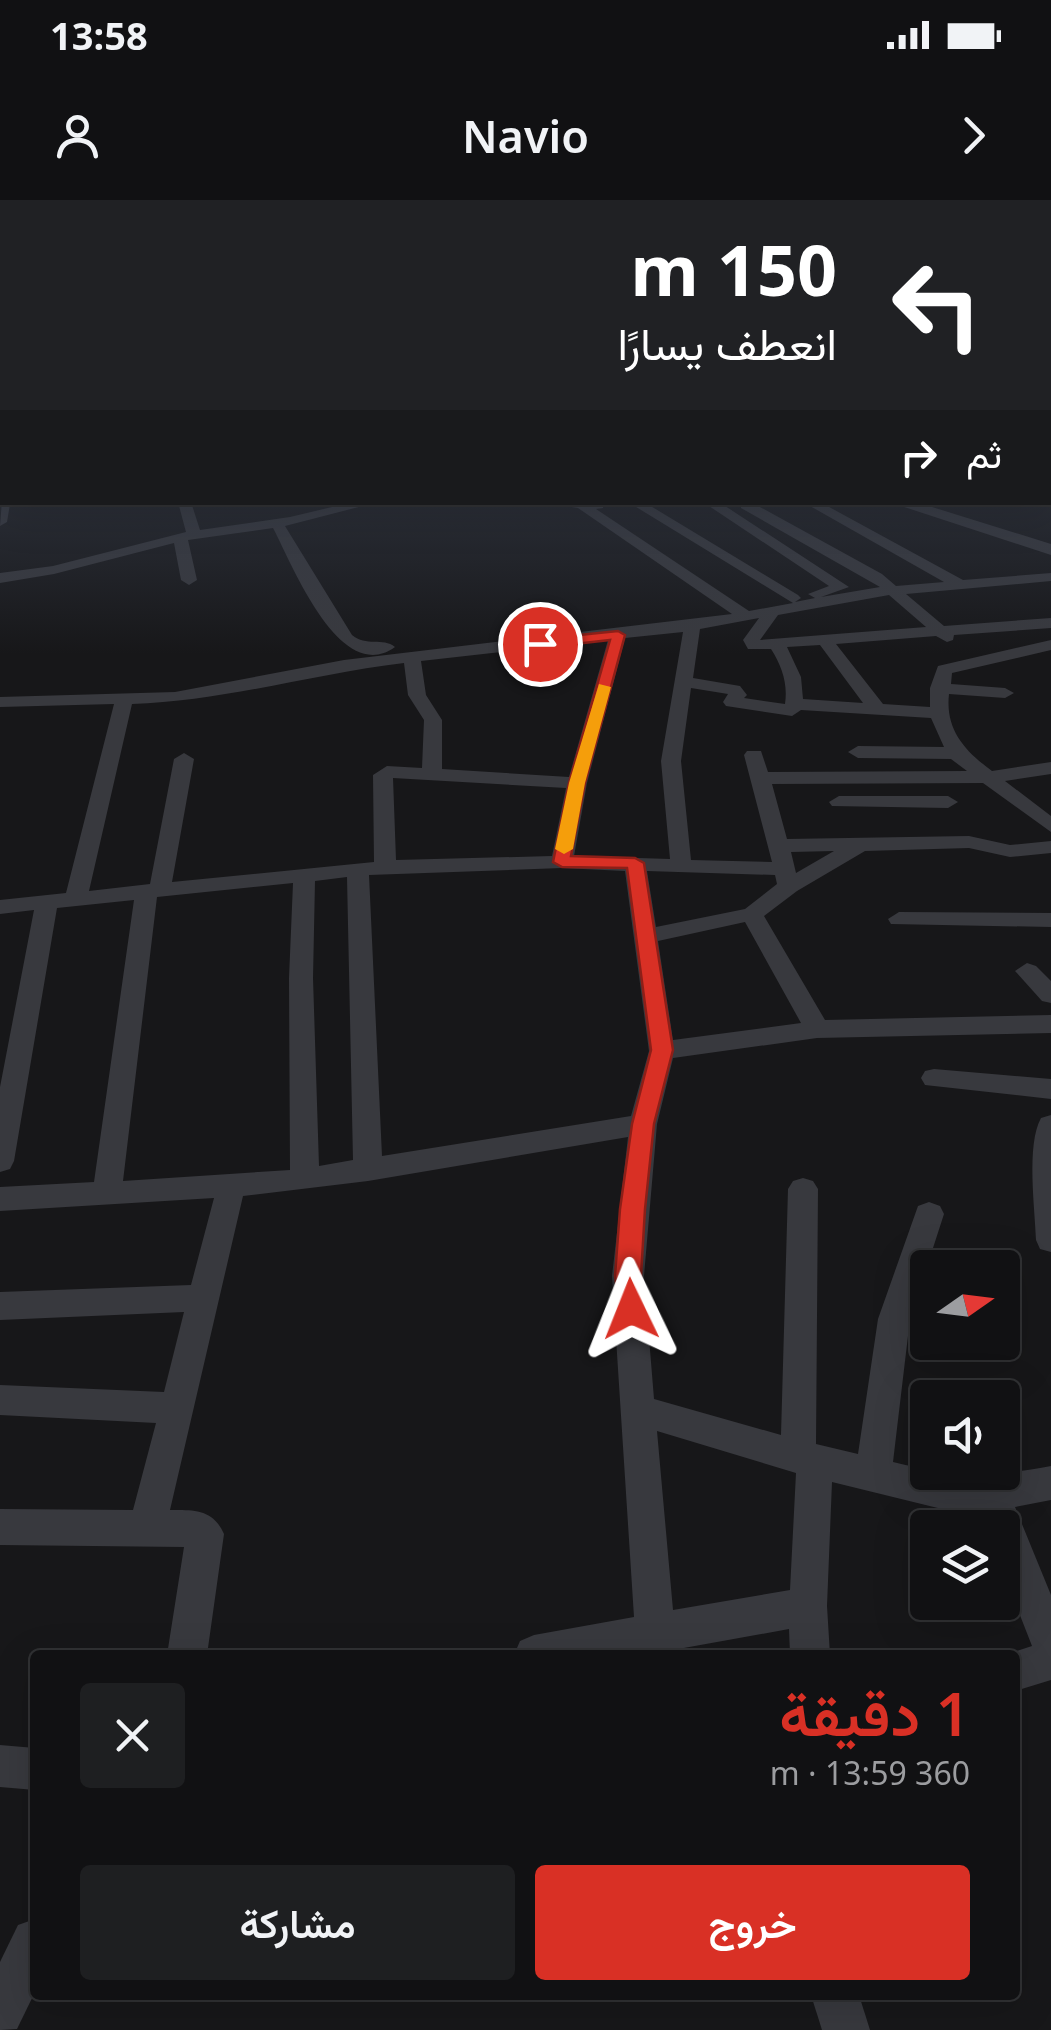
<!DOCTYPE html>
<html lang="ar">
<head>
<meta charset="utf-8">
<style>
  :root { --surface:#111113; --page:#1e1f21; --text:#f1f3f6; --muted:#9c9da0; --line:#303133; --accent:#d93025 }
  body { margin:0; font-family:"Noto Sans",Vazirmatn,sans-serif; background:var(--page); color:var(--text); direction:rtl; height:100vh; display:flex; flex-direction:column; font-size:38px; white-space:nowrap }
  * { box-sizing:border-box; margin:0 }
  p { font-size:32px; color:var(--muted) }
  .icon { flex:none; width:55px; height:55px; fill:none; stroke:currentColor; stroke-width:2; stroke-linecap:round; stroke-linejoin:round }
  .map { position:relative; flex:1; overflow:hidden; direction:ltr }
  .sheet { position:absolute; left:30px; top:1450px; width:990px; height:350px; display:flex; flex-direction:column; background:var(--surface); border-radius:10px; box-shadow:0 10px 40px #0002,0 0 0 2px var(--line); direction:rtl }
  .sheet>* { flex:none }
  .hud { position:absolute; left:0px; top:0px; width:1052px; height:305px; box-shadow:0 10px 40px #0002,0 0 0 2px var(--line); direction:rtl; background:#202124; color:#fff; overflow:hidden }
  .needle { width:65px; rotate:76deg }
  .controls { position:absolute; left:910px; top:1050px; display:grid; gap:20px }
  .controls a { display:grid; place-items:center; width:110px; height:110px; border-radius:10px; background:var(--surface); box-shadow:0 10px 40px #0002,0 0 0 2px var(--line); font-size:50px }
  .pin { position:absolute; display:grid; place-items:center; width:85px; height:85px; color:#fff; margin:-42px; border:5px solid #fff; border-radius:50%; box-shadow:0 2px 10px #0007 }
  .me { position:absolute; width:110px; margin:-55px; rotate:358deg; stroke-linejoin:round; filter:drop-shadow(0 0 8px #0008) }
  .turn { display:flex; align-items:center; gap:35px; height:210px; padding:0 50px; font-size:45px }
  .turn .icon { width:130px; height:130px; stroke-width:2.5 }
  .turn b { display:block; font-size:70px; line-height:85px }
  .then { display:flex; align-items:center; height:95px; padding:0 50px; background:#0003; gap:20px; font-size:38px }
  .round { display:grid; place-items:center; flex:none; width:105px; height:105px; border-radius:10px; background:var(--page) }
  .head { display:flex; align-items:center; justify-content:space-between; height:170px; padding:0 50px }
  h1 { font-size:60px; font-weight:600; line-height:75px; color:var(--accent) }
  .primary-button { display:flex; gap:20px; margin-top:auto; padding:20px 50px }
  .primary-button a { flex:1; height:115px; border-radius:10px; background:var(--accent); color:#fff; font-size:40px; font-weight:600; line-height:115px; text-align:center }
  .primary-button a+a { background:var(--page); color:var(--text) }
  .status { display:flex; justify-content:space-between; align-items:center; height:70px; padding:0 50px; background:var(--surface); direction:ltr }
  .status svg { height:28px; fill:currentColor }
  header { display:flex; justify-content:space-between; align-items:center; height:130px; padding:0 50px; background:var(--surface); font-size:45px; font-weight:600 }
  .map>svg:first-child { display:block }
  .lines { fill:none; stroke-linecap:round; stroke-linejoin:round }
  .minor { fill:#38393e; fill-rule:evenodd }
  .tertiary { fill:#38393e; fill-rule:evenodd }
  .route { fill:#d93025; stroke:#8d1f18; stroke-width:2.5 }
  .slow { fill:#f59e0b }
</style>
</head>
<body>
<div class="status"><b>13:58</b><svg viewBox="0 0 49 12"><path d="M0 12V9h3v3zM5 12V6h3v6zM10 12V3h3v9zM15 12V0h3v12zM26 1h20v11H26zM47 4h2v5h-2z"/></svg></div>
<header><svg class="icon" aria-label="forward" viewBox="0 0 24 24"><path d="M9 5l7 7-7 7"/></svg>Navio<svg class="icon" aria-label="person" viewBox="0 0 24 24"><circle cx="12" cy="8" r="4"/><path d="M4 21q1-7 8-7t8 7"/></svg></header>
<div class="map">
<svg width="1051" height="1830" viewBox="0 0 1051 1830">
  <rect width="100%" height="100%" fill="#171719"/>
  <g class="lines">
    <!-- minor -->
    <g class="minor">
      <rect x="1050" y="210" width="1" height="6"/>
      <polygon points="2,300 10,304 7,322 0,326"/>
      <path d="M 178,302 L 191,302 L 200,330 L 290,317 L 353,302 L 378,302 L 285,326 L 352,435 C 366,447 383,437 395,447 C 340,487 292,364 273,328 L 188,340 L 197,380 L 189,385 L 181,380 L 174,343 L 54,374 L 0,383 L 0,373 L 53,366 L 186,332 Z"/>
      <path d="M 540,302 L 603,302 L 603,308 L 596,309 L 749,411 L 793,403 L 628,302 L 644,302 L 798,395 L 801,398 L 795,402 L 815,398 L 808,394 L 829,386 L 703,302 L 719,302 L 849,387 L 821,397 L 880,387 L 741,308 L 741,302 L 751,302 L 882,374 L 896,386 L 944,382 L 803,302 L 820,302 L 963,380 L 1051,373 L 1051,381 L 906,394 L 944,426 L 1051,418 L 1051,428 L 954,435 L 953,440 L 947,442 L 936,436 L 836,444 L 883,504 L 930,507 L 930,488 L 938,466 L 1051,440 L 1051,450 L 952,473 L 951,484 L 1005,488 L 1014,493 L 1005,498 L 949,494 C 945,530 965,551 992,571 L 1051,562 L 1051,574 L 1005,581 L 1051,616 L 1051,632 L 983,583 L 772,584 L 787,639 L 969,636 L 1010,645 L 1051,641 L 1051,653 L 1010,657 L 969,648 L 865,651 L 797,691 L 764,716 L 825,820 L 1051,815 L 1051,833 L 817,838 L 673,858 L 657,924 L 644,1076 L 654,1199 L 781,1235 L 788,989 L 793,981 L 803,978 L 813,981 L 818,989 L 816,1244 L 858,1254 L 878,1119 L 918,1006 L 929,1002 L 940,1006 L 944,1014 L 910,1119 L 893,1262 C 956,1277 985,1278 1051,1266 L 1051,1300 L 1015,1307 L 1051,1395 L 1051,1480 L 1015,1491 L 1015,1455 L 1005,1455 L 1032,1446 L 1002,1369 L 1002,1328 L 987,1328 L 980,1311 L 950,1311 L 832,1282 L 827,1406 L 830,1455 L 790,1455 L 789,1429 L 645,1455 L 514,1455 L 520,1441 L 534,1435 L 634,1417 L 612,1076 L 628,937 L 368,981 L 243,996 L 170,1310 C 194,1310 213,1309 224,1334 L 207,1455 L 167,1455 L 184,1347 L 0,1345 L 0,1309 L 133,1310 L 156,1223 L 0,1215 L 0,1185 L 164,1192 L 184,1112 L 0,1120 L 0,1092 L 191,1085 L 214,998 L 0,1011 L 0,987 L 94,982 L 134,700 L 57,708 L 14,961 L 10,969 L 0,972 L 0,887 L 34,710 L 0,714 L 0,700 L 66,693 L 114,504 L 0,507 L 0,497 L 175,492 L 344,460 L 732,414 L 578,308 ZM 889,395 L 926,427 L 760,440 L 778,415 ZM 759,418 L 743,440 L 748,449 L 771,449 C 782,466 788,484 785,504 L 744,498 L 747,495 L 740,486 L 693,478 L 700,429 ZM 683,432 L 661,561 L 670,659 L 574,656 L 587,583 L 625,438 ZM 608,440 L 569,577 L 442,569 L 442,520 L 426,495 L 421,461 ZM 820,445 L 863,503 L 803,499 L 801,477 L 787,447 ZM 404,463 L 408,495 L 424,520 L 422,568 L 387,566 L 373,575 L 374,662 L 172,682 L 194,559 L 184,553 L 174,559 L 150,684 L 89,691 L 132,504 C 224,501 313,474 404,463 ZM 691,488 L 728,494 L 723,502 L 726,506 L 792,516 L 801,510 L 931,518 L 944,547 L 858,546 L 848,552 L 858,558 L 951,559 L 967,571 L 768,572 L 761,551 L 747,551 L 744,555 L 772,662 L 691,660 L 681,561 ZM 393,578 L 566,588 L 552,656 L 396,660 ZM 834,651 L 796,673 L 791,652 ZM 562,668 L 625,671 L 649,851 L 631,916 L 382,956 L 369,675 ZM 647,671 L 775,675 L 777,684 L 745,709 L 656,727 ZM 347,677 L 353,960 L 319,966 L 313,778 L 315,681 ZM 293,683 L 289,778 L 290,970 L 123,981 L 157,697 ZM 745,722 L 801,823 L 673,840 L 658,741 ZM 657,1231 L 796,1273 L 790,1390 L 673,1410 Z"/>
      <polygon points="839,596 948,596 958,602 948,608 832,606 829,602"/>
      <polygon points="899,712 1051,713 1051,727 891,724 888,719"/>
      <polygon points="1027,763 1036,766 1051,781 1051,803 1042,801 1015,771"/>
      <polygon points="934,869 1051,879 1051,899 925,885 921,878 925,871"/>
      <path d="M 1051,915 L 1051,1052 L 1040,1049 L 1036,1040 C 1035,1008 1026,945 1041,918 Z"/>
      <polygon points="0,1545 35,1548 35,1590 0,1587"/>
      <polygon points="35,1719 35,1792 17,1829 0,1830 0,1762 18,1725"/>
      <polygon points="811,1795 859,1795 870,1830 822,1830"/>
    </g>
    <!-- tertiary -->
    <polygon class="tertiary" points="889,302 916,302 1051,344 1051,355"/>
  </g>
  <!-- sky -->
  <linearGradient id="sky" x2="0" y2="1"><stop stop-color="#0d0d0e"/><stop offset="0.44" stop-color="#363c49"/><stop offset="1" stop-color="#363c49" stop-opacity="0"/></linearGradient>
  <rect width="1051" height="454" fill="url(#sky)"/>
  <!-- route -->
  <polygon class="route" points="618,431 625,435 585,583 571,656 635,658 644,663 673,850 654,924 645,1009 641,1076 644,1109 640,1117 631,1121 621,1117 615,1076 620,1009 632,924 651,850 627,668 562,667 553,662 569,583 610,440 540,448 534,444 540,439"/>
  <!-- slow -->
  <polygon class="slow" points="599,484 611,487 585,583 573,649 564,654 555,649 569,583"/>
</svg>
<div class="controls">
<a><svg class="needle" viewBox="-14 -14 28 28"><path d="M0-13l5 13h-10z" fill="#e53935"/><path d="M0 13l5-13h-10z" fill="#9c9da0"/></svg></a>
<a><svg class="icon" aria-label="sound" viewBox="0 0 24 24"><path d="M4 9h4l5-4v14l-5-4H4zM17 9q2 3 0 6"/></svg></a>
<a><svg class="icon" aria-label="layers" viewBox="0 0 24 24"><path d="M12 4l9 5-9 5-9-5zM3 14l9 5 9-5"/></svg></a>
</div>
<div class="pin" style="left:540px;top:444px;background:#d93025"><svg class="icon" aria-label="arrive" viewBox="0 0 24 24"><path d="M6 21V4h12l-3 4 3 4H6"/></svg></div>
<svg class="me" style="left:631px;top:1109px" viewBox="-20 -20 40 40"><path d="M0-17L14 15 0 8-14 15z" fill="#d93025" stroke="#fff" stroke-width="4"/></svg>
<div class="hud">
<div class="turn"><svg class="icon" aria-label="left" viewBox="0 0 24 24"><path d="M17 20v-9H6M10 6l-5 5 5 5"/></svg><div><b>150 m</b>انعطف يسارًا</div></div>
<div class="then">ثم<svg class="icon" aria-label="right" viewBox="0 0 24 24"><path d="M7 20v-9h11M14 6l5 5-5 5"/></svg></div>
</div>
<section class="sheet">
<div class="head"><div><h1>1 دقيقة</h1><p>360 m · 13:59</p></div><a class="round"><svg class="icon" aria-label="close" viewBox="0 0 24 24"><path d="M6 6l12 12M18 6L6 18"/></svg></a></div>
<div class="primary-button"><a>خروج</a><a>مشاركة</a></div>
</section>
</div>
</body>
</html>
